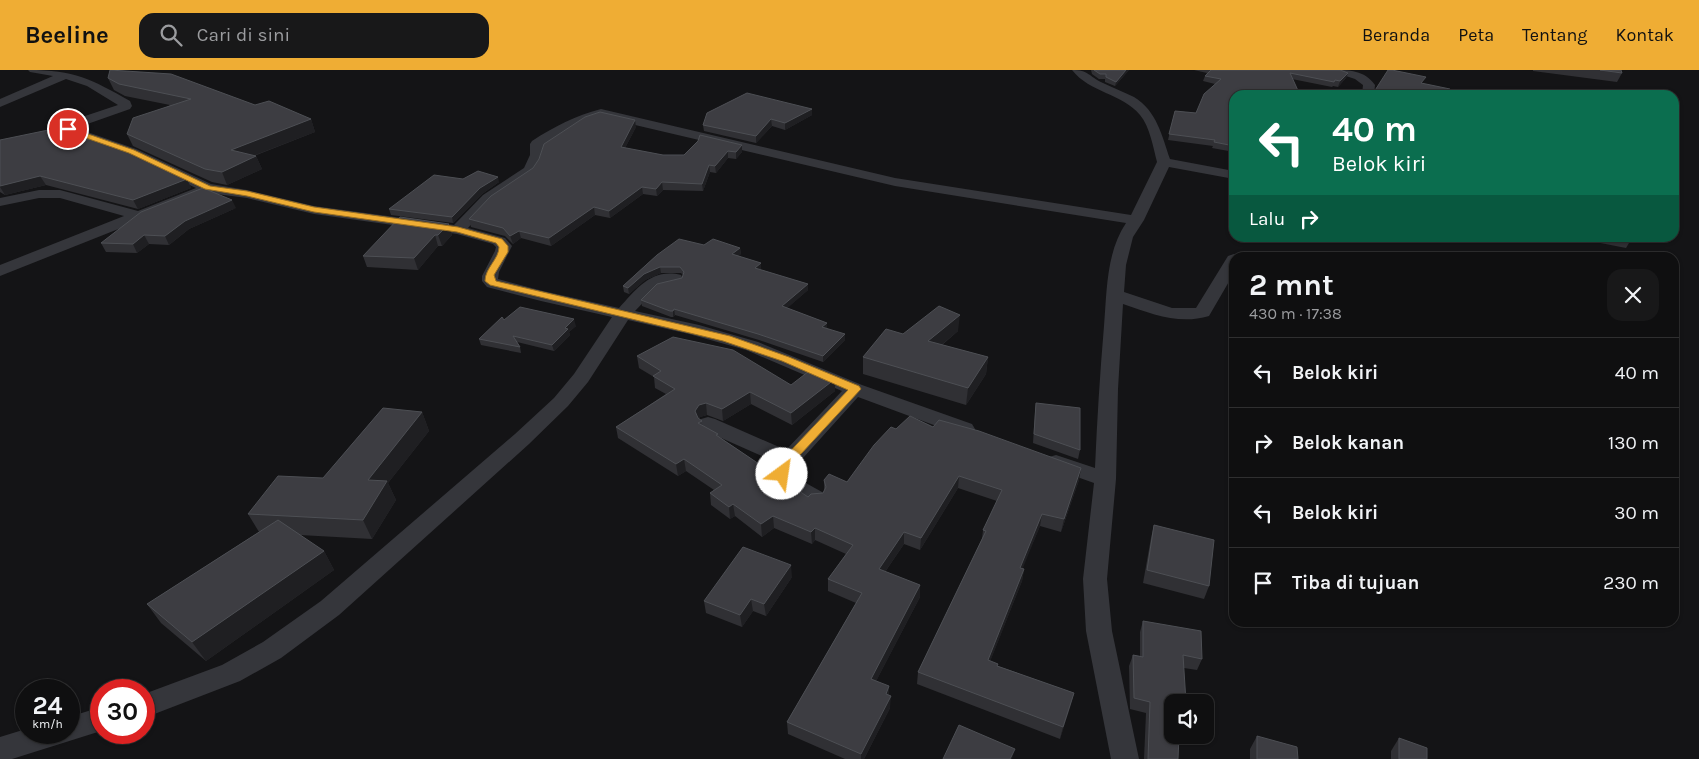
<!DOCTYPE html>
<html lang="id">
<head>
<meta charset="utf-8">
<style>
  :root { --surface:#0f0f10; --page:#181819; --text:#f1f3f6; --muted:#9b9c9f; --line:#2f2f30; --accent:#efad34 }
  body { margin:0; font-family:Karla,sans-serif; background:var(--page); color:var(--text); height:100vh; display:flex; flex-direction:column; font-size:19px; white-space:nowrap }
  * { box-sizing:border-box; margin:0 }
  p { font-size:16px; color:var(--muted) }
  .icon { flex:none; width:28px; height:28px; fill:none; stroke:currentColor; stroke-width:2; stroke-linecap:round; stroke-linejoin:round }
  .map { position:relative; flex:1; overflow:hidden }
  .details { position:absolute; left:1229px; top:182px; width:450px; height:375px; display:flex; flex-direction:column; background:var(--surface); border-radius:15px; box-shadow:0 1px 4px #0004,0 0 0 1px var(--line) }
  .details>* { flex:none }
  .guide { position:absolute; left:1229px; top:20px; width:450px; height:152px; border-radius:15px; box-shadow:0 1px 4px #0004,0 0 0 1px var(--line); background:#0b6e4f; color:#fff; overflow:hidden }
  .fabs { position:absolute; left:1164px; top:624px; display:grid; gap:10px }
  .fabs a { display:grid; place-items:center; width:50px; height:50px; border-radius:10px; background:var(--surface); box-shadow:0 1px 4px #0004,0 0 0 1px var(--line); font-size:25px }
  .speed { position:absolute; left:15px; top:609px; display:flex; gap:10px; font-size:25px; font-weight:700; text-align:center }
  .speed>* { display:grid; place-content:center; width:65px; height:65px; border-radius:50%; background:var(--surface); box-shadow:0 1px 4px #0004,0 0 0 1px var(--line); line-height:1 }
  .speed small { font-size:12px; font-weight:400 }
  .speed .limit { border:8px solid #d22; background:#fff; color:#111 }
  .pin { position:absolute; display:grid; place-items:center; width:42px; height:42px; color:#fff; margin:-21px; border:2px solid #fff; border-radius:50%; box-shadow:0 1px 5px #0007 }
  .me { position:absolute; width:55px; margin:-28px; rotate:31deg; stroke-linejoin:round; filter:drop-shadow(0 0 4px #0008) }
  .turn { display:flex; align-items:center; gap:18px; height:105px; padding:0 20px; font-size:22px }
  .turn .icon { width:65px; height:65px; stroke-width:2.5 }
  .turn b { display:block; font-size:35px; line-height:42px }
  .then { display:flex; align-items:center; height:48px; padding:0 20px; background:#0003; gap:10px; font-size:19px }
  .round { display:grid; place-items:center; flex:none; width:52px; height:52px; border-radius:15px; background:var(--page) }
  .head { display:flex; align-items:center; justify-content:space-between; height:85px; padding:0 20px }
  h1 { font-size:30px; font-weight:700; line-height:38px }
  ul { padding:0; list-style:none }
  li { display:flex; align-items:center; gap:15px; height:70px; padding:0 20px; border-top:1px solid var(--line) }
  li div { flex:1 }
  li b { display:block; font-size:19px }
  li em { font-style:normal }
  header { display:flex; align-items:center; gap:30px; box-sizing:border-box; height:70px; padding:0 25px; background:var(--accent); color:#111 }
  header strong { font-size:24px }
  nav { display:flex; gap:28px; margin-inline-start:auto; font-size:18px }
  .search { width:350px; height:45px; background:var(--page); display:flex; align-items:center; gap:12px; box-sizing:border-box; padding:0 18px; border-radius:15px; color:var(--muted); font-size:19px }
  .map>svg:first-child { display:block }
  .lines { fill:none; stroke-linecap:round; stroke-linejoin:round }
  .minor { fill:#35363b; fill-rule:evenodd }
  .wall { fill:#303034 }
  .shaded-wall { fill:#1f1f22 }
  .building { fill:#3d3d42; stroke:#4d4f54 }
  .route { fill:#efad34; stroke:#9b7022 }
</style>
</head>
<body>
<header>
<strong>Beeline</strong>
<div class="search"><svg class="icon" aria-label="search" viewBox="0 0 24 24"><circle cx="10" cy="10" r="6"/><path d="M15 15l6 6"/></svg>Cari di sini</div>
<nav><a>Beranda</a><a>Peta</a><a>Tentang</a><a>Kontak</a></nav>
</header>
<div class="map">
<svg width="1699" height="689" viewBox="0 0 1699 689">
  <rect width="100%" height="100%" fill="#141416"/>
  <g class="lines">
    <!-- minor -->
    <g class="minor">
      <path d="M 28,0 C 75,0 91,9 130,31 L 132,36 L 130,39 L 76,58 L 136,79 L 211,114 L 247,120 L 314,136 L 454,155 L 483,125 L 524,98 L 530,85 L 530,74 L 532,71 C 555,56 575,46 601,39 L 895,108 L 1131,145 L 1157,92 C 1153,77 1150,57 1140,45 C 1122,23 1090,23 1072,0 C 1089,0 1088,6 1103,13 C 1113,18 1124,22 1134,27 C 1157,41 1162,66 1170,89 L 1234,101 L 1234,109 L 1169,97 L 1144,150 L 1133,167 L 1126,195 L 1124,222 L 1172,238 L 1196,238 L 1228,186 L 1234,184 L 1241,188 L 1234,188 L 1234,203 L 1209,246 C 1179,255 1152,244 1123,234 L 1118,319 L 1116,409 L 1107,509 L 1112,561 L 1139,689 L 1111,689 L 1086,561 L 1083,509 L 1094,413 L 1049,397 L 1045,392 L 1049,387 L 1056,385 L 1095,398 C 1097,350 1100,303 1104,256 C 1107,221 1106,183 1126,153 L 895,116 L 601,47 C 579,53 562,63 544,75 C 545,109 513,115 492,132 C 483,140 476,149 468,158 L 505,168 L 512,176 L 499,202 L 498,209 L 543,221 L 619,238 C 637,219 651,198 681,205 L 683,209 L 681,213 L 657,218 L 635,241 L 699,255 L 758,272 L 862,315 L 972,354 L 975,359 L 972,364 L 965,366 L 958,364 L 858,327 L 794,398 L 795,407 L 822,422 L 825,428 L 822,434 C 803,439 778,421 772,403 L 775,392 L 701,359 L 698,354 L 701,349 L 708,347 L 715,349 L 786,380 L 842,321 L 746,280 L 689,264 L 628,250 L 588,312 L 568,336 L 529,374 L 339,545 L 281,588 L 240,611 L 144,648 L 144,624 L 222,595 L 263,572 L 321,531 L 515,364 L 554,328 L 574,304 L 612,247 L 541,231 L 487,217 L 482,211 L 482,206 L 495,181 L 496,177 L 493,174 L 457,164 L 314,144 L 247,128 L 209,123 L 0,206 L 0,195 L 124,146 L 60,128 L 39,128 L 0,136 L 0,128 L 39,120 L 60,120 L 138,141 L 196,118 L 126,85 L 63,62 L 62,59 L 67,52 L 118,35 L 87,16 L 66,9 L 0,37 L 0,29 L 53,6 L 30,2 Z"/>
      <path d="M 1332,0 C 1350,0 1364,0 1375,15 L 1374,25 L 1362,25 L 1363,15 L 1355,9 L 1334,2 Z"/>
      <polygon points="101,637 101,661 12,689 0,689 0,667 26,659 26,662 69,662 69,647"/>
    </g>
  </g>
  <!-- wall -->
  <g class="wall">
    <polygon points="1091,0 1129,0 1115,16 1105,12 1105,9 1099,9 1092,4"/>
    <polygon points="1194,0 1340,0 1348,3 1346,8 1338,17 1333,16 1332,17 1292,9 1234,25 1234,82 1212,78 1213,76 1168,70 1175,41 1196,43 1215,14 1203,11 1205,6 1207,3"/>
    <polygon points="1533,0 1621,0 1622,3 1617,12 1533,1"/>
    <polygon points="108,8 255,35 311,49 315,62 254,86 256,86 262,99 227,115 212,112 133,76 127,64 170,35 125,26 114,20"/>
    <polygon points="812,39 812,45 785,60 772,56 756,73 704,61 703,55"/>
    <polygon points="636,57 625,78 663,85 684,85 742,75 742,82 736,89 728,88 716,103 710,102 703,121 663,120 657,126 643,124 610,148 595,145 551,176 521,168 513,174 505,166 471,157 469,149"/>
    <polygon points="0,70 75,74 187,109 191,118 138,139 46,115 5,125 0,122"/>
    <polygon points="463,109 499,112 482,124 453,153 391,145 389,139"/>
    <polygon points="236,138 189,159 169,175 149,174 137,183 106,182 101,173"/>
    <polygon points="449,154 452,165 442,176 438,176 418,200 367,197 363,186"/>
    <polygon points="1575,168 1632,168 1626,178"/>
    <polygon points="704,175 740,178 741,184 738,186 761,193 760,200 808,214 808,220 787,238 827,253 827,258 845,270 823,292 759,270 675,245 673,247 671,247 642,236 641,230 682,208 683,205 681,203 661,203 645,210 629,224 624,222 623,216 657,185"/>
    <polygon points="504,250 576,256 569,262 570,265 554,281 517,272 520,277 521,283 481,275 479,269"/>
    <polygon points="958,261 942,275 988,287 986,304 966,335 863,304 863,287 903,264"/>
    <polygon points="637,286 791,315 835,309 835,321 792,355 751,334 723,351 707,345 700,347 699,349 703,356 808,427 823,423 824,421 824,410 847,412 896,359 933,357 1081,398 1079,410 1061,462 1040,456 1022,498 1024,499 1022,511 990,591 998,596 1074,623 1060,669 917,614 918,602 982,469 983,460 997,431 958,418 920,480 904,474 885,502 920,515 920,527 876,611 889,625 890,638 864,689 845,689 788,664 787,652 856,533 828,521 828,509 846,484 815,470 812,474 774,458 762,467 735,446 730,449 711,435 710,423 714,420 686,401 678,406 618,368 616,357 666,324 655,318 654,307 639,298"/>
    <polygon points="1036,333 1080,380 1078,389 1033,373 1035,342"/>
    <polygon points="422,342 429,361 388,413 396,430 372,469 300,465 324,481 334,500 206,591 161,553 147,534 259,462 248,444 323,408"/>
    <polygon points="1154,455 1209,516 1204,529 1143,513 1151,468"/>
    <polygon points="792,507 766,546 753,541 742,557 706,543 704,531"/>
    <polygon points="1143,551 1202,589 1197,600 1184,598 1172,632 1178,689 1144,689 1146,643 1130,639 1129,596 1133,585 1140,586 1140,562"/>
    <polygon points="1257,666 1298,689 1250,689 1250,679"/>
    <polygon points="1399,668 1427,689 1391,689 1391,681"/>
  </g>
  <!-- shaded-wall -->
  <g class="shaded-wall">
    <polygon points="1126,0 1129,0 1115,16 1116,12"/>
    <polygon points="1348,3 1346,8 1338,17 1340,11"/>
    <polygon points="812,39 812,45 785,60 785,53"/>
    <polygon points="311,49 315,62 237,92 231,80"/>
    <polygon points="771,49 772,56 756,73 756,66"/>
    <polygon points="635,50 636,57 622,84 621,77"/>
    <polygon points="742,75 742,82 736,89 736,82"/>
    <polygon points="728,81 728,88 716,103 715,96"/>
    <polygon points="256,86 262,99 227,115 222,102"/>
    <polygon points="709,95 710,102 703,121 702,114"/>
    <polygon points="40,106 46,115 5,125 0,117 0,116"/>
    <polygon points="498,107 499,112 482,124 453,153 452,147 480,118"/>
    <polygon points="187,109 191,118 138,139 133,130"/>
    <polygon points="662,112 663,120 657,126 656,119"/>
    <polygon points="642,117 643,124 610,148 609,141"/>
    <polygon points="232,130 236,138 189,159 169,175 165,166 185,151"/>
    <polygon points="594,137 595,145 551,176 549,168"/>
    <polygon points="449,154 452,165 442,176 438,165"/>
    <polygon points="519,161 521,168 513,174 510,166"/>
    <polygon points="144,165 149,174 137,183 133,174"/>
    <polygon points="435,165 438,176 418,200 414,188"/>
    <polygon points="740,178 741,184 733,190 732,184"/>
    <polygon points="761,193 761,199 755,204 755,198"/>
    <polygon points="660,197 661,203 645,210 629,224 628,218 644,204"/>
    <polygon points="808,214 808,220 783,242 782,236"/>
    <polygon points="674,239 675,245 673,247 673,241"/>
    <polygon points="960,245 958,261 927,287 928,271"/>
    <polygon points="574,249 576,256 569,262 570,265 554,281 552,275 565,258"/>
    <polygon points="827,253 827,259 822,257"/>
    <polygon points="845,264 845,270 823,292 823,286"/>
    <polygon points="988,287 986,304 966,335 968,318"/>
    <polygon points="835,309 835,321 792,355 791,343"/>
    <polygon points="750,322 751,334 723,351 722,339"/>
    <polygon points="706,333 707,345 700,347 696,353 695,341 699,335"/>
    <polygon points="422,342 429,361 388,413 396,430 372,469 363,450 368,410"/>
    <polygon points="684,389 686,401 678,406 676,394"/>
    <polygon points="1081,398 1079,410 1061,462 1064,449"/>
    <polygon points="959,406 958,418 920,480 921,468"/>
    <polygon points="733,434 735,446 730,449 729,437"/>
    <polygon points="1042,444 1040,456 1018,510 1020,498"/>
    <polygon points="773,446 774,458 762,467 761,454"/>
    <polygon points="815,458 815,470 812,474 811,462"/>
    <polygon points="904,462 904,474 878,512 879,499"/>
    <polygon points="324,481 334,500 206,591 192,572"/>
    <polygon points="791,495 792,507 766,546 764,534"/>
    <polygon points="1024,499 1022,511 986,602 988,590"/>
    <polygon points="920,515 920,527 871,621 871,609"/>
    <polygon points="751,529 753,541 742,557 740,545"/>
    <polygon points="889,616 889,628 891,626 890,638 864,689 861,689 861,684"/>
    <polygon points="1074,623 1071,635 1060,669 1063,657"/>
    <polygon points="1015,679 1012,689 1010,689"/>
  </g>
  <!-- building -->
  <g class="building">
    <polygon points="110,0 171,4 255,35 269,31 311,49 231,80 256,86 222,102 205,99 127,64 133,48 191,29 119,14 108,8"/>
    <polygon points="1094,0 1126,0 1116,12 1106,7 1106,4 1100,4"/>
    <polygon points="1211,0 1340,0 1348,3 1340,11 1335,10 1334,12 1290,3 1300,25 1234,25 1234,76 1214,72 1215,70 1169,64 1175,41 1196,43 1204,24 1221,9 1205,6"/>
    <polygon points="1388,0 1392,0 1426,7 1421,13 1450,19 1446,25 1372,25"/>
    <polygon points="1600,0 1621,0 1622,3"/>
    <polygon points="747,23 812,39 785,53 771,49 756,66 703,55 707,43"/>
    <polygon points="600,42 635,50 621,77 663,85 684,85 698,71 700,65 742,75 736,82 728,81 715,96 709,95 702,114 662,112 656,119 642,117 609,141 594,137 549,168 519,161 510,166 503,158 469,149 491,126 533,98 539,89 544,74 585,47"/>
    <polygon points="58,58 75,74 92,68 121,78 187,109 133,130 40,106 0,116 0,70"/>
    <polygon points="478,101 498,107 480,118 452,147 389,139 434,105 463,109"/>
    <polygon points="203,118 232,130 185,151 165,166 144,165 133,174 101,173 141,142"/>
    <polygon points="400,147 449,154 438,165 435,165 414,188 363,186"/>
    <polygon points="679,169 704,175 713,169 740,178 732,184 761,193 755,198 808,214 782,236 827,253 822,257 845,264 823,286 758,264 674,239 673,241 670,241 641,230 657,214 682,208 684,202 680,197 660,197 644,204 628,218 623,216 657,185"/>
    <polygon points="939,236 960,245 928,271 988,287 968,318 863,287 886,259 903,264"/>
    <polygon points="520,237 574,249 565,258 568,259 552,275 513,266 520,277 479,269 502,247 504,250"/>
    <polygon points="673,267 733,280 791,315 813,298 835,309 791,343 750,322 722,339 706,333 699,335 695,341 698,348 702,351 698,353 718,364 716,365 808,427 811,424 823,423 826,417 824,410 829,404 847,412 874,375 891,357 896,359 910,346 933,357 939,350 979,361 1081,398 1064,449 1042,444 1020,498 1024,499 988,590 998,594 997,596 1074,623 1063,657 918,602 986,461 983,460 1002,420 959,406 921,468 904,462 879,499 920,515 871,609 889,616 886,624 891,626 861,684 787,652 862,523 828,509 853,475 815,458 811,462 773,446 761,454 733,434 729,437 710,423 722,415 684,389 676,394 616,357 675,319 653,306 661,301 637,286"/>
    <polygon points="1036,333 1080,338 1080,380 1034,364"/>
    <polygon points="383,338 422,342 368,410 387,411 363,450 248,444 278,406 323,408"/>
    <polygon points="278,450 324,481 192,572 147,534"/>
    <polygon points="1154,455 1214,470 1209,516 1147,500"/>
    <polygon points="743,477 791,495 764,534 751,529 740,545 704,531"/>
    <polygon points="1143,551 1201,561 1202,589 1183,585 1186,632 1172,632 1172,665 1179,665 1178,689 1148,689 1150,632 1134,628 1133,585 1143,587"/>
    <polygon points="959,655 1015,679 1010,689 943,689"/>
    <polygon points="1257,666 1297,677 1298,689 1257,689"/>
    <polygon points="1399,668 1427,678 1427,689 1399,689"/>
  </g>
  <!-- route -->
  <path class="route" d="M 66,58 L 71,58 L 134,80 L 210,116 L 247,121 L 314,137 L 458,157 L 502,169 L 508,176 L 508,182 L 494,205 L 496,211 L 730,266 L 789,287 L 859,316 L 861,319 L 789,397 L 786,407 L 777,407 L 776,404 L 779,393 L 848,320 L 782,291 L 723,271 L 490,215 L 485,211 C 485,198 499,189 499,177 L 496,173 L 457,162 L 314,142 L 247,126 L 205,119 L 129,83 L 66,61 Z"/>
</svg>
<div class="fabs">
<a><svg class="icon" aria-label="sound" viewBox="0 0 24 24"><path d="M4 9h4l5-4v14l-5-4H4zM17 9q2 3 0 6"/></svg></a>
</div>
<div class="speed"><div>24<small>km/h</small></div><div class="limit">30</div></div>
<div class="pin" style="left:68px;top:59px;background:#d93025"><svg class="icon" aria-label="arrive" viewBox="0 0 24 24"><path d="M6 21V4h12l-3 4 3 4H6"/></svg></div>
<svg class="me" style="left:782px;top:404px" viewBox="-20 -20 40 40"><circle r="19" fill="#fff"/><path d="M0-13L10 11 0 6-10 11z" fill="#efad34"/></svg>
<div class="guide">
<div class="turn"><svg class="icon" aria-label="left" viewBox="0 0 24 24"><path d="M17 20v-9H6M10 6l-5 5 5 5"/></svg><div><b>40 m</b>Belok kiri</div></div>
<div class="then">Lalu<svg class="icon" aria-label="right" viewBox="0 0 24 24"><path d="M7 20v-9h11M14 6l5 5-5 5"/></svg></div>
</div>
<section class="details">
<div class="head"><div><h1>2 mnt</h1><p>430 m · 17:38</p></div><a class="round"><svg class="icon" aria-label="close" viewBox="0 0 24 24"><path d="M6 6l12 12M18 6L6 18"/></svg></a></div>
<ul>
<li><svg class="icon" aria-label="left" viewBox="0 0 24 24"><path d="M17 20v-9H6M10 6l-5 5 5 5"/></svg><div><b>Belok kiri</b></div><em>40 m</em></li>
<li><svg class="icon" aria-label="right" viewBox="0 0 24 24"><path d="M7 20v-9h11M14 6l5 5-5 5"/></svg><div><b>Belok kanan</b></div><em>130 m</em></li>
<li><svg class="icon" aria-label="left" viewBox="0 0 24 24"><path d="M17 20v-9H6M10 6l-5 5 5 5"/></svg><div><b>Belok kiri</b></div><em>30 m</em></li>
<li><svg class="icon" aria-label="arrive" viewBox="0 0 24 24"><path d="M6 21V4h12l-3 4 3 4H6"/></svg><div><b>Tiba di tujuan</b></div><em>230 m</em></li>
</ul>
</section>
</div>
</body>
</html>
